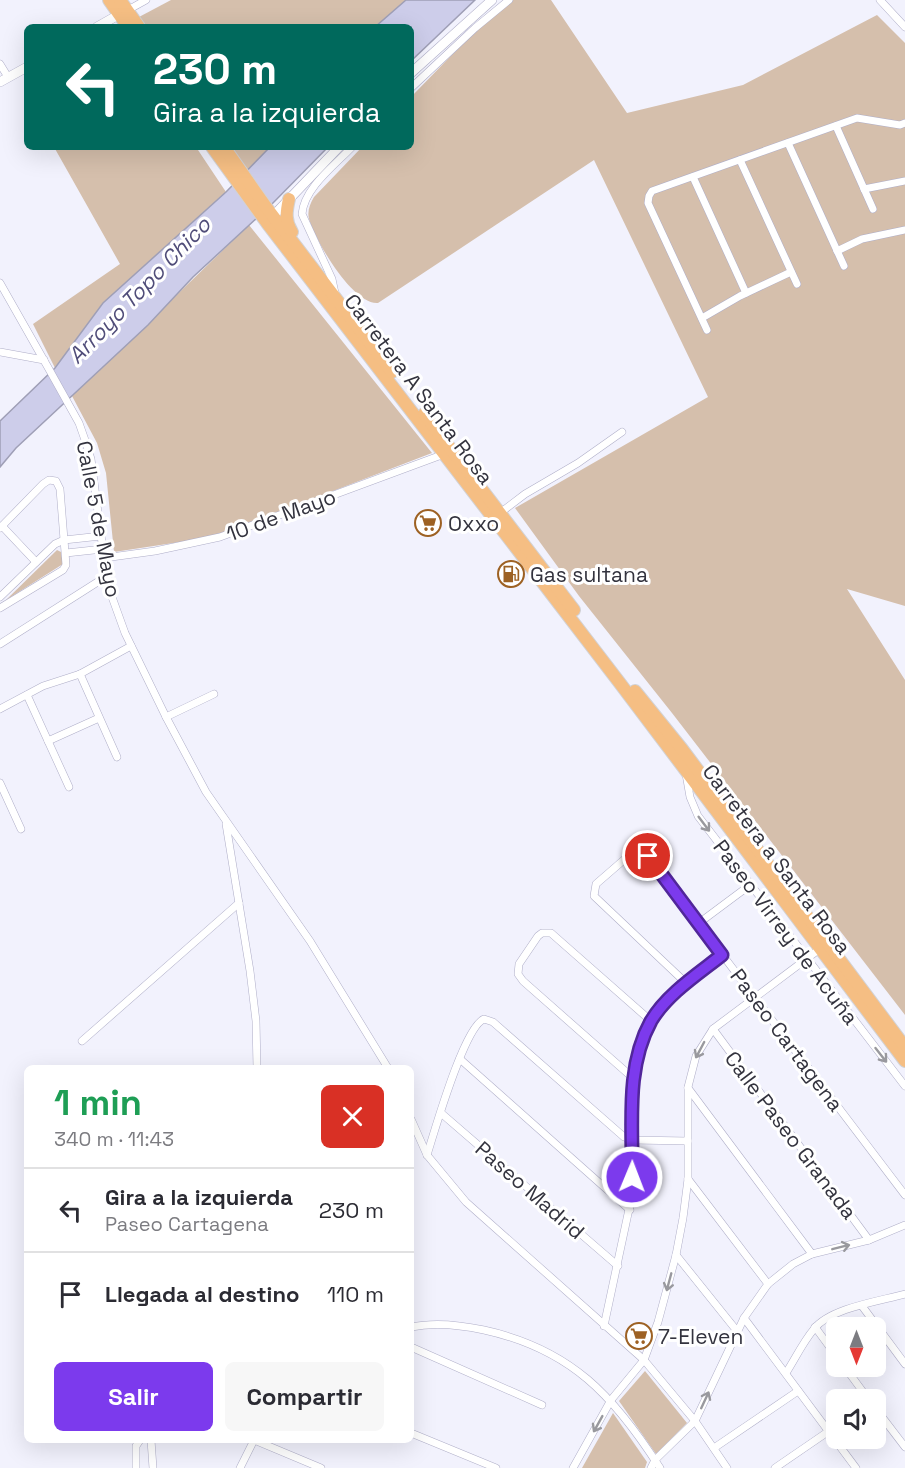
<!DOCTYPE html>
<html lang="es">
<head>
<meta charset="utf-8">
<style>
  :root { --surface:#fff; --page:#f7f7f7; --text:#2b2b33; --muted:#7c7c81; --line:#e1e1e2; --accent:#7c3aed }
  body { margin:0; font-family:"Space Grotesk",sans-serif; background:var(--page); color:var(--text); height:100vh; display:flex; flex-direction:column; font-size:22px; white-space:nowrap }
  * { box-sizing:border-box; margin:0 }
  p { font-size:20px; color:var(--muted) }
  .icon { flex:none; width:33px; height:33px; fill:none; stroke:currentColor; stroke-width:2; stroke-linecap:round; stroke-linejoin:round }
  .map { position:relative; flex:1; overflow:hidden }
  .drawer { position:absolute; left:24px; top:1065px; width:390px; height:378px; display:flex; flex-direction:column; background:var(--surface); border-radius:9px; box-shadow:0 6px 24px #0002 }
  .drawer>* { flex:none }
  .banner { position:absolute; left:24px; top:24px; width:390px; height:126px; border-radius:9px; box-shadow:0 6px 24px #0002; background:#00695c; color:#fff; overflow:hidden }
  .needle { width:39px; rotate:180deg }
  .buttons { position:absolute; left:826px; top:1317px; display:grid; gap:12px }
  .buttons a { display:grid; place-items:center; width:60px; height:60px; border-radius:9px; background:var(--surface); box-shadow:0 6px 24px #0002; font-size:30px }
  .pin { position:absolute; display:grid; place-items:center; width:51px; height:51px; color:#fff; margin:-26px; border:3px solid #fff; border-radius:50%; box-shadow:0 2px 6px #0007 }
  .me { position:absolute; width:66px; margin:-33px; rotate:1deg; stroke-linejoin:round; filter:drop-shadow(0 0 4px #0008) }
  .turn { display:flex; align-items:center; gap:21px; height:126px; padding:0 30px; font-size:27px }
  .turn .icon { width:78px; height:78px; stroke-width:2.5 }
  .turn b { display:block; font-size:42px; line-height:51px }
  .round { display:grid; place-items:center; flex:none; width:63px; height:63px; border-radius:9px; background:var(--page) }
  .head { display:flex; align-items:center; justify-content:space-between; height:102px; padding:0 30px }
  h1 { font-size:36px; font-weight:700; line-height:45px; color:#1e9e55 }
  .primary-button { display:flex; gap:12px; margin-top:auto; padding:12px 30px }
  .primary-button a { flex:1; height:69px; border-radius:9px; background:var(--accent); color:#fff; font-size:24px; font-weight:700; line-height:69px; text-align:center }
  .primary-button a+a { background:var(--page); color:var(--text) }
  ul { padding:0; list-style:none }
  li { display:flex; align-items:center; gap:18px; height:84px; padding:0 30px; border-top:2px solid var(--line) }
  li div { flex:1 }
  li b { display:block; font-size:22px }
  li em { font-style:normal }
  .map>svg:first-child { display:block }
  .green { fill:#d5bfac }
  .water { fill:#cdcdea; stroke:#9f9fb6; stroke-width:1.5 }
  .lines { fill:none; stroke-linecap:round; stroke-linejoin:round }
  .minor-casing { stroke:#afaec8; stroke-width:8 }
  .tertiary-casing { stroke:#afaec8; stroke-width:10 }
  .primary-casing { stroke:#d2d2d5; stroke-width:14 }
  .minor { stroke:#fff; stroke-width:7 }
  .tertiary { stroke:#fff; stroke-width:9 }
  .primary { stroke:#f5be83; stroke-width:12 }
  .oneway { stroke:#99999e }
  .route-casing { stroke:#51269a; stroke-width:15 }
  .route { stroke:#7c3aed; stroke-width:10 }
  .labels { text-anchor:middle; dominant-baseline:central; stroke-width:6; stroke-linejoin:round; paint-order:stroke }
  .street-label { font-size:21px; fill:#33333e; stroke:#fff }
  .poi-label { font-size:21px; fill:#33333e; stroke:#fff; text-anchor:start }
  .water-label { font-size:22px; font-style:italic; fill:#504d79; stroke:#fff }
</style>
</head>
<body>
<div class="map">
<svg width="905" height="1468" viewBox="0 0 905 1468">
  <rect width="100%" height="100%" fill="#f2f2fd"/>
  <!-- green -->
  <g class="green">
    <polygon points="171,0 406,0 375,27 146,27 139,17"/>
    <path d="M 505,0 L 551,0 L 627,113 L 743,85 L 877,15 L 905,43 L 905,606 L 847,589 L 905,680 L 905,1015 L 672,713 L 579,596 L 515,508 L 708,397 L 594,160 L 378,303 C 353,305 316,242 309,219 C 307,211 310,204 314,197 L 362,147 L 411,147 L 411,97 Z"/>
    <polygon points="54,147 196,147 226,192 103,303 55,368 33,324 120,264"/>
    <polygon points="231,147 270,147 248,170"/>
    <polygon points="249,225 432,453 213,537 114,552 106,473 97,443 72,396"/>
    <polygon points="57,550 61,552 63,564 6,600"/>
    <polygon points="645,1371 687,1423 656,1454 619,1401"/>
    <polygon points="613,1413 647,1462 645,1468 582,1468"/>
  </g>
  <!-- water -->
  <g class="water">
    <polygon points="406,0 475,0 411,61 411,27 375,27"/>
    <polygon points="270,147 328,147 271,205 193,277 148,325 16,448 0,467 0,421 55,368 103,303 226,192"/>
  </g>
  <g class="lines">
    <defs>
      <g id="minor">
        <polyline points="880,0 905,27"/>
        <polyline points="128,10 146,0"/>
        <polyline points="0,64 8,77"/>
        <polyline points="411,88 475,28 509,0"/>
        <polyline points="836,126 873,209"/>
        <polyline points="788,143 844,266"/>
        <polyline points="740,160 797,284"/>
        <polyline points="693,177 746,293"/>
        <polyline points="864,189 905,181"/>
        <polyline points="837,251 862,239 905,230"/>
        <polyline points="0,283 50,371 79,423 85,440 91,459 104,558 112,597 125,633 166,717 206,792 310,941 388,1068"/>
        <path d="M 335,293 L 332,279 L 302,214 C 304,188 335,165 352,147"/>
        <polyline points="702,318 740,296 791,272"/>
        <polyline points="707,330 648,203 649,196 652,191 857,118 900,125 905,123"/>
        <polyline points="0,352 44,360"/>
        <polyline points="500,513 525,494 578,463 622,432"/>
        <polyline points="2,526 36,562"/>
        <polyline points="0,528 43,484 49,480 56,481 60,489 66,565 63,570 0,608"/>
        <polyline points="66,553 103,549"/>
        <polyline points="104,558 155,551 220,537 447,453"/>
        <polyline points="0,597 55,544 64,540 101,536"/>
        <polyline points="0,644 107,576"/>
        <polyline points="80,674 117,757"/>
        <polyline points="27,695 69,787"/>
        <polyline points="0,709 43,686 80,674 131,646"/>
        <polyline points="166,717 214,694"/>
        <polyline points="48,741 99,718"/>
        <polyline points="686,774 690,797 698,816 905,1086"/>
        <polyline points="0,783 21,829"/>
        <polyline points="226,824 250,971 256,1021 257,1068"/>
        <polyline points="699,923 750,885"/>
        <polyline points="686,983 594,896 596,884 626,858 638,853 648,857 905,1195"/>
        <polyline points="713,1029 869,1240"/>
        <polyline points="82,1041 239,903"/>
        <polyline points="460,1059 630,1210"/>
        <polyline points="633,1078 523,981 518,974 519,964 538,936 542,933 551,933 651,1021"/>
        <polyline points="688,1088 812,1254"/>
        <polyline points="441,1113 618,1266"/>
        <polyline points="411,1119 427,1155 466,1202 644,1360 695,1421 727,1468"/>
        <path d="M 427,1155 C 435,1130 464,1027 484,1019 L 493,1022 L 624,1137 L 633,1140 L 688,1141"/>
        <polyline points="688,1179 768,1284"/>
        <polyline points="676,1255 737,1331"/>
        <polyline points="862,1306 905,1364"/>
        <polyline points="744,1318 856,1468"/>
        <path d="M 604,1326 L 632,1195 L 633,1078 C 637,1059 642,1035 653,1019 C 671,993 697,974 722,955"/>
        <path d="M 411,1327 C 434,1322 461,1325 484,1330 C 571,1349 614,1396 660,1468"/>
        <polyline points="815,1327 837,1357"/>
        <polyline points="411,1347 542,1405"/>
        <polyline points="844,1366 869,1400"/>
        <path d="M 786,1373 C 795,1359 803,1342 814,1329 C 830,1308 880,1301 905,1294"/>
        <polyline points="876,1409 905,1447"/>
        <polyline points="411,1433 496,1468"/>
        <polyline points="151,1440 153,1468"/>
        <polyline points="254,1440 321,1468"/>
        <polyline points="714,1448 798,1391"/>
        <polyline points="136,1468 136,1446 140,1440"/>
        <polyline points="240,1468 254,1440"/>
        <polyline points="573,1468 611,1400 644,1360 658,1322 676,1255 683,1218 688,1179 688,1087 696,1056 713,1029 821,948"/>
        <polyline points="651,1468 655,1460 695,1421 744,1318 768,1284 793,1264 812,1254 869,1240 905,1225"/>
        <polyline points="775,1468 829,1431"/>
      </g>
      <g id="tertiary">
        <polyline points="97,27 120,14"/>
        <polyline points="411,73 492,0"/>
        <polyline points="0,82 27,67"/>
        <polyline points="273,216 339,147"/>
      </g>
      <g id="primary">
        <polyline points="109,0 128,27"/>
        <polyline points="120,0 139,27"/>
        <polyline points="212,147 267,223 619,682 905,1061"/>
        <polyline points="224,147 266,207 392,372"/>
        <path d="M 289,199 C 286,212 285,221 292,232"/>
        <polyline points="424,414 574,610"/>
        <polyline points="635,691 682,749 905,1047"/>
      </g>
    </defs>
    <!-- minor casing -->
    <use href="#minor" class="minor-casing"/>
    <!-- tertiary casing -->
    <use href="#tertiary" class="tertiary-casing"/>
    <!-- primary casing -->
    <use href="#primary" class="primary-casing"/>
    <!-- minor -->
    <use href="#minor" class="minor"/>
    <!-- tertiary -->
    <use href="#tertiary" class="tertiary"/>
    <!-- primary -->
    <use href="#primary" class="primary"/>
  </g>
  <!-- one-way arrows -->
  <defs><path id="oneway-shaft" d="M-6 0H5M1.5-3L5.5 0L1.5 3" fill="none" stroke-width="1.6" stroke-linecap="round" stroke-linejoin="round" transform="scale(1.5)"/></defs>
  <g class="oneway">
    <use href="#oneway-shaft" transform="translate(704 824) rotate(53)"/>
    <use href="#oneway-shaft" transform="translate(700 1050) rotate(118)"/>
    <use href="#oneway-shaft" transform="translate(881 1055) rotate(52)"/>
    <use href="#oneway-shaft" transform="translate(841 1247) rotate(-14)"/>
    <use href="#oneway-shaft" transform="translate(669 1282) rotate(105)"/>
    <use href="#oneway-shaft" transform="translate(705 1400) rotate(-65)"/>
    <use href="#oneway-shaft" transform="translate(598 1424) rotate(119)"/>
  </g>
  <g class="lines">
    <defs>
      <path id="route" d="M 632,1177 C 633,1125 625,1068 651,1021 C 667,994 698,974 722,955 L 648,856"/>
    </defs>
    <!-- route casing -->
    <use href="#route" class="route-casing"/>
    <!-- route -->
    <use href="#route" class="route"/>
  </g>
  <!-- icons -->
  <defs>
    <symbol id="supermarket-ring" viewBox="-11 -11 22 22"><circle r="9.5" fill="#fff" stroke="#9d6123" stroke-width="1.5"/><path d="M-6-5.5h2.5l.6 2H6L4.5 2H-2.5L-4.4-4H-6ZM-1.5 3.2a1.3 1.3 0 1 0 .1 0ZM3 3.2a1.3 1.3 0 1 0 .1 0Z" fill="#9d6123"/></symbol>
    <symbol id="fuel-ring" viewBox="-11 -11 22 22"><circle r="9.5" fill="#fff" stroke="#9d6123" stroke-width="1.5"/><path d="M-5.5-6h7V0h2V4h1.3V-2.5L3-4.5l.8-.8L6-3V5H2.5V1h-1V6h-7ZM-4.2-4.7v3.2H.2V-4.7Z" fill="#9d6123"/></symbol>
  </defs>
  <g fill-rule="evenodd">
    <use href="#supermarket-ring" x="413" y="508" width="30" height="30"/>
    <use href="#fuel-ring" x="496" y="559" width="30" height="30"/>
    <use href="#supermarket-ring" x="624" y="1321" width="30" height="30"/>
  </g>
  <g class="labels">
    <!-- street labels -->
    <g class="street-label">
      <text transform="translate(419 389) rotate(53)">Carretera A Santa Rosa</text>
      <text transform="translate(281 515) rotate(-20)">10 de Mayo</text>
      <text transform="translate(99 519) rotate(79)">Calle 5 de Mayo</text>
      <text transform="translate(777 859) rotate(53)">Carretera a Santa Rosa</text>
      <text transform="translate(786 932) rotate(53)">Paseo Virrey de Acuña</text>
      <text transform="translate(787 1040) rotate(53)">Paseo Cartagena</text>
      <text transform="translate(791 1135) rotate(53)">Calle Paseo Granada</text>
      <text transform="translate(530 1190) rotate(41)">Paseo Madrid</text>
    </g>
    <!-- poi labels -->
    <g class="poi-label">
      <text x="448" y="523">Oxxo</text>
      <text x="530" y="574">Gas sultana</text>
      <text x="658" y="1336">7-Eleven</text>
    </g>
    <!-- water labels -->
    <g class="water-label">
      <text transform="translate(139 290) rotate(-46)">Arroyo Topo Chico</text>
    </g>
  </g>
</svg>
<div class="buttons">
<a><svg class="needle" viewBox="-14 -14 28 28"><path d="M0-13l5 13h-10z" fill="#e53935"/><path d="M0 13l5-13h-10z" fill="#7c7c81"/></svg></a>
<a><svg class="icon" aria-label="sound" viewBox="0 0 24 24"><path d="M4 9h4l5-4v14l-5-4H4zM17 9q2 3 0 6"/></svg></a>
</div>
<div class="pin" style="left:648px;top:856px;background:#d93025"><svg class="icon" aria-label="arrive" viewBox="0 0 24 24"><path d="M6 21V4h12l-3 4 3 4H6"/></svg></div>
<svg class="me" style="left:632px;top:1177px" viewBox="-20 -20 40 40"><circle r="17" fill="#7c3aed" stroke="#fff" stroke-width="3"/><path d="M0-11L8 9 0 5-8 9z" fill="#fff"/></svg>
<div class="banner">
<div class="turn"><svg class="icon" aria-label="left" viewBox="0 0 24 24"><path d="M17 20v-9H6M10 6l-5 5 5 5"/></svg><div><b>230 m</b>Gira a la izquierda</div></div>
</div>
<section class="drawer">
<div class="head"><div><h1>1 min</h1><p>340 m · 11:43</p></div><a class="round" style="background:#d93025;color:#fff"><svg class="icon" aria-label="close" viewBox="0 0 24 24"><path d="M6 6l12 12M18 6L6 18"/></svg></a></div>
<ul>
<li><svg class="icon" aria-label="left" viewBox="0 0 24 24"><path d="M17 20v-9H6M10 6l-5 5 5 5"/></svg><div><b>Gira a la izquierda</b><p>Paseo Cartagena</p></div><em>230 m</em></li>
<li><svg class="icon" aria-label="arrive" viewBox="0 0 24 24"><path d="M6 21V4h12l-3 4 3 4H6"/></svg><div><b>Llegada al destino</b></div><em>110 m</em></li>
</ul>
<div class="primary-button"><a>Salir</a><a>Compartir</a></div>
</section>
</div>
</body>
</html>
